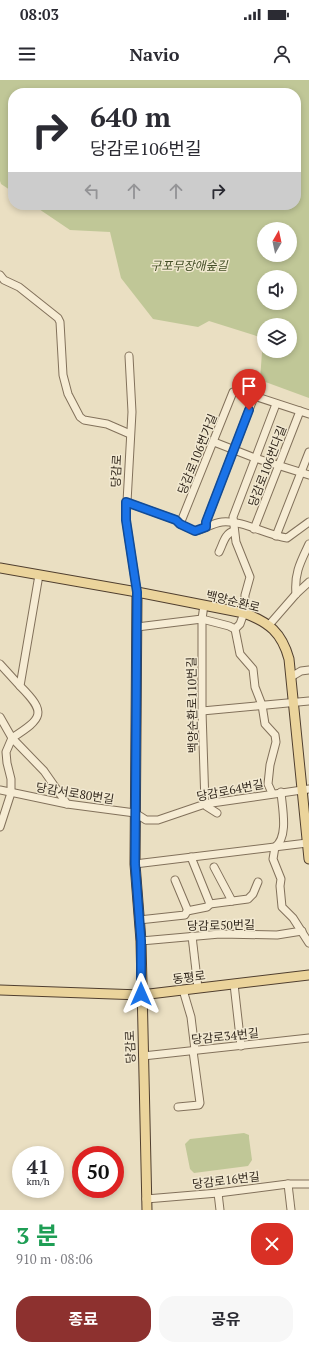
<!DOCTYPE html>
<html lang="ko">
<head>
<meta charset="utf-8">
<style>
  :root { --surface:#fff; --page:#f7f7f7; --text:#2b2b33; --muted:#7c7c81; --accent:#8d312f }
  body { margin:0; font-family:"PT Serif","Noto Sans KR",serif; background:var(--page); color:var(--text); height:100vh; display:flex; flex-direction:column; font-size:15px; white-space:nowrap }
  * { box-sizing:border-box; margin:0 }
  p { font-size:13px; color:var(--muted) }
  .icon { flex:none; width:22px; height:22px; fill:none; stroke:currentColor; stroke-width:2; stroke-linecap:round; stroke-linejoin:round }
  .map { position:relative; height:1130px; overflow:hidden }
  .drawer { display:flex; flex-direction:column; background:var(--surface); flex:1 }
  .drawer>* { flex:none }
  .top-card { position:absolute; left:8px; top:8px; width:293px; height:122px; border-radius:16px; box-shadow:0 2px 6px #0003; background:#fff; color:var(--text); overflow:hidden }
  .needle { width:26px; rotate:9deg }
  .fabs { position:absolute; left:257px; top:142px; display:grid; gap:8px }
  .fabs a { display:grid; place-items:center; width:40px; height:40px; border-radius:50%; background:var(--surface); box-shadow:0 2px 6px #0003; font-size:20px }
  .speed { position:absolute; left:12px; top:1066px; display:flex; gap:8px; font-size:20px; font-weight:700; text-align:center }
  .speed>* { display:grid; place-content:center; width:52px; height:52px; border-radius:50%; background:var(--surface); box-shadow:0 2px 6px #0003; line-height:1 }
  .speed small { font-size:10px; font-weight:400 }
  .speed .limit { border:6px solid #d22; background:#fff; color:#111 }
  .pin { position:absolute; display:grid; place-items:center; width:34px; height:34px; color:#fff; margin:-41px -17px; border-radius:50% 50% 50% 0; rotate:-45deg; box-shadow:0 0 4px #0007 }
  .pin .icon { rotate:45deg }
  .me { position:absolute; width:44px; margin:-22px; rotate:0deg; stroke-linejoin:round; filter:drop-shadow(0 0 3px #0008) }
  .turn { display:flex; align-items:center; gap:14px; height:84px; padding:0 16px; font-size:18px }
  .turn .icon { width:52px; height:52px; stroke-width:2.5 }
  .turn b { display:block; font-size:28px; line-height:34px }
  .lanes { display:flex; align-items:center; height:38px; padding:0 16px; background:#0003; justify-content:center; gap:20px; direction:ltr }
  .lanes .off { opacity:.35 }
  .round { display:grid; place-items:center; flex:none; width:42px; height:42px; border-radius:16px; background:var(--page) }
  .overview { display:flex; align-items:center; justify-content:space-between; height:68px; padding:0 16px }
  h1 { font-size:24px; font-weight:700; line-height:30px; color:#1e9e55 }
  .cta { display:flex; gap:8px; margin-top:auto; padding:8px 16px }
  .cta a { flex:1; height:46px; border-radius:16px; background:var(--accent); color:#fff; font-size:16px; font-weight:700; line-height:46px; text-align:center }
  .cta a+a { background:var(--page); color:var(--text) }
  .status { display:flex; justify-content:space-between; align-items:center; height:28px; padding:0 20px; background:var(--surface); direction:ltr }
  .status svg { height:11px; fill:currentColor }
  header { display:flex; justify-content:space-between; align-items:center; height:52px; padding:0 16px; background:var(--surface); font-size:18px; font-weight:700 }
  .map>svg:first-child { display:block }
  .green { fill:#c0c797; fill-rule:evenodd }
  .lines { fill:none; stroke-linecap:round; stroke-linejoin:round }
  .minor-casing { stroke:#82715b; stroke-width:9 }
  .major-casing { stroke:#503f2f; stroke-width:11 }
  .minor { stroke:#f6ecd4; stroke-width:7 }
  .major { stroke:#ebd49c; stroke-width:9 }
  .route-casing { stroke:#114b97; stroke-width:10 }
  .route { stroke:#1a73e8; stroke-width:7 }
  .labels { text-anchor:middle; dominant-baseline:central; stroke-width:3; stroke-linejoin:round; paint-order:stroke }
  .park-label { font-size:12px; font-style:italic; fill:#434e26; stroke:#f2e9d1 }
  .street-label { font-size:12px; fill:#33291e; stroke:#f2e9d1 }
</style>
</head>
<body>
<div class="status"><b>08:03</b><svg viewBox="0 0 49 12"><path d="M0 12V9h3v3zM5 12V6h3v6zM10 12V3h3v9zM15 12V0h3v12zM26 1h20v11H26zM47 4h2v5h-2z"/></svg></div>
<header><svg class="icon" aria-label="menu" viewBox="0 0 24 24"><path d="M4 6h16M4 12h16M4 18h16"/></svg>Navio<svg class="icon" aria-label="person" viewBox="0 0 24 24"><circle cx="12" cy="8" r="4"/><path d="M4 21q1-7 8-7t8 7"/></svg></header>
<div class="map">
<svg width="309" height="1130" viewBox="0 0 309 1130">
  <rect width="100%" height="100%" fill="#eadfc2"/>
  <!-- green -->
  <g class="green">
    <path d="M 0,0 L 309,0 L 309,318 L 260,300 L 263,258 L 209,241 L 198,247 L 153,239 L 121,198 L 110,152 L 70,150 L 33,125 L 296,125 L 296,13 L 13,13 L 13,112 L 1,104 L 0,101 ZM 264,149 L 290,149 L 290,175 L 264,175 ZM 264,197 L 290,197 L 290,223 L 264,223 ZM 264,245 L 290,245 L 290,271 L 264,271 Z"/>
    <polygon points="244,1053 249,1055 249,1058 252,1080 248,1086 194,1093 190,1089 185,1064 190,1059"/>
  </g>
  <g class="lines">
    <defs>
      <g id="minor">
        <polyline points="0,195 4,200 19,207 58,238 60,242 63,295 68,314 80,337 84,340 107,344 130,354"/>
        <polyline points="129,276 132,332 126,440 137,512"/>
        <polyline points="214,362 255,378 309,395"/>
        <path d="M 126,422 L 176,440 L 180,444 L 195,451 C 204,449 213,443 222,442 C 243,440 266,455 287,458 L 309,442"/>
        <polyline points="180,444 233,312 242,312 309,334"/>
        <polyline points="206,447 206,442 254,317"/>
        <polyline points="254,449 300,331"/>
        <polyline points="276,456 309,372"/>
        <path d="M 219,472 C 223,464 225,453 234,451"/>
        <path d="M 296,514 C 294,493 301,481 309,464"/>
        <polyline points="204,525 202,539 202,631 205,724 206,726 217,733"/>
        <polyline points="269,545 296,514 309,502"/>
        <polyline points="137,547 202,539 229,546 235,549"/>
        <polyline points="0,584 20,606"/>
        <polyline points="291,597 301,591 309,590"/>
        <polyline points="202,631 309,621"/>
        <polyline points="0,637 12,658 44,691 67,724"/>
        <path d="M 12,658 C 43,638 47,633 20,606 L 39,495"/>
        <polyline points="0,710 67,724 135,733 146,740 158,740 205,724 309,709"/>
        <path d="M 281,712 C 282,727 289,757 275,767 L 273,779 L 281,799 L 280,806 L 282,827 L 293,838 L 309,863"/>
        <polyline points="272,713 268,704 270,685 276,662 275,655 265,644 262,625 255,607 253,589 240,574 235,549 240,544 244,533 245,515 250,497 236,462 233,437 276,324"/>
        <polyline points="0,747 11,713 11,699 7,683 6,672 12,658"/>
        <polyline points="191,777 210,824 248,819 253,814 258,802"/>
        <polyline points="135,784 307,763"/>
        <polyline points="214,787 232,821"/>
        <polyline points="175,800 188,831"/>
        <polyline points="139,840 185,835 187,831 207,827 210,824"/>
        <polyline points="192,856 198,908"/>
        <polyline points="141,861 220,854 277,855 302,851"/>
        <polyline points="234,904 241,966"/>
        <polyline points="183,910 191,937 195,970"/>
        <polyline points="143,976 309,958"/>
        <polyline points="178,1027 199,1025 200,1023 193,971"/>
        <polyline points="288,1104 291,1130"/>
        <polyline points="218,1113 220,1130"/>
        <polyline points="146,1119 218,1113 288,1104 309,1104"/>
      </g>
      <g id="major">
        <path d="M 0,488 L 137,512 L 244,533 C 269,542 282,553 289,579 L 309,779"/>
        <polyline points="137,512 135,784 141,861 147,1130"/>
        <polyline points="0,910 141,915 309,895"/>
      </g>
    </defs>
    <!-- minor casing -->
    <use href="#minor" class="minor-casing"/>
    <!-- major casing -->
    <use href="#major" class="major-casing"/>
    <!-- minor -->
    <use href="#minor" class="minor"/>
    <!-- major -->
    <use href="#major" class="major"/>
  </g>
  <g class="lines">
    <defs>
      <polyline id="route" points="141,914 141,861 135,784 137,512 126,440 126,422 176,440 180,444 195,451 206,447 206,442 249,330"/>
    </defs>
    <!-- route casing -->
    <use href="#route" class="route-casing"/>
    <!-- route -->
    <use href="#route" class="route"/>
  </g>
  <g class="labels">
    <!-- park labels -->
    <g class="park-label">
      <text x="189" y="185">구포무장애숲길</text>
    </g>
    <!-- street labels -->
    <g class="street-label">
      <text transform="translate(197 374) rotate(-68)">당감로106번가길</text>
      <text transform="translate(267 386) rotate(-69)">당감로106번다길</text>
      <text transform="translate(116 391) rotate(-87)">당감로</text>
      <text transform="translate(233 521) rotate(14)">백양순환로</text>
      <text transform="translate(192 625) rotate(-91)">백양순환로110번길</text>
      <text transform="translate(230 710) rotate(-11)">당감로64번길</text>
      <text transform="translate(75 713) rotate(9)">당감서로80번길</text>
      <text transform="translate(221 845) rotate(-1)">당감로50번길</text>
      <text transform="translate(189 897) rotate(-7)">동평로</text>
      <text transform="translate(225 956) rotate(-6)">당감로34번길</text>
      <text transform="translate(130 967) rotate(-92)">당감로</text>
      <text transform="translate(226 1100) rotate(-7)">당감로16번길</text>
    </g>
  </g>
</svg>
<div class="fabs">
<a><svg class="needle" viewBox="-14 -14 28 28"><path d="M0-13l5 13h-10z" fill="#e53935"/><path d="M0 13l5-13h-10z" fill="#7c7c81"/></svg></a>
<a><svg class="icon" aria-label="sound" viewBox="0 0 24 24"><path d="M4 9h4l5-4v14l-5-4H4zM17 9q2 3 0 6"/></svg></a>
<a><svg class="icon" aria-label="layers" viewBox="0 0 24 24"><path d="M12 4l9 5-9 5-9-5zM3 14l9 5 9-5"/></svg></a>
</div>
<div class="speed"><div>41<small>km/h</small></div><div class="limit">50</div></div>
<div class="pin" style="left:249px;top:330px;background:#d93025"><svg class="icon" aria-label="arrive" viewBox="0 0 24 24"><path d="M6 21V4h12l-3 4 3 4H6"/></svg></div>
<svg class="me" style="left:141px;top:914px" viewBox="-20 -20 40 40"><path d="M0-17L14 15 0 8-14 15z" fill="#1a73e8" stroke="#fff" stroke-width="4"/></svg>
<div class="top-card">
<div class="turn"><svg class="icon" aria-label="right" viewBox="0 0 24 24"><path d="M7 20v-9h11M14 6l5 5-5 5"/></svg><div><b>640 m</b>당감로106번길</div></div>
<div class="lanes"><svg class="icon off" aria-label="left" viewBox="0 0 24 24"><path d="M17 20v-9H6M10 6l-5 5 5 5"/></svg><svg class="icon off" aria-label="ahead" viewBox="0 0 24 24"><path d="M12 20V5M6 11l6-6 6 6"/></svg><svg class="icon off" aria-label="ahead" viewBox="0 0 24 24"><path d="M12 20V5M6 11l6-6 6 6"/></svg><svg class="icon" aria-label="right" viewBox="0 0 24 24"><path d="M7 20v-9h11M14 6l5 5-5 5"/></svg></div>
</div>
</div>
<section class="drawer">
<div class="overview"><div><h1>3 분</h1><p>910 m · 08:06</p></div><a class="round" style="background:#d93025;color:#fff"><svg class="icon" aria-label="close" viewBox="0 0 24 24"><path d="M6 6l12 12M18 6L6 18"/></svg></a></div>
<div class="cta"><a>종료</a><a>공유</a></div>
</section>
</body>
</html>
